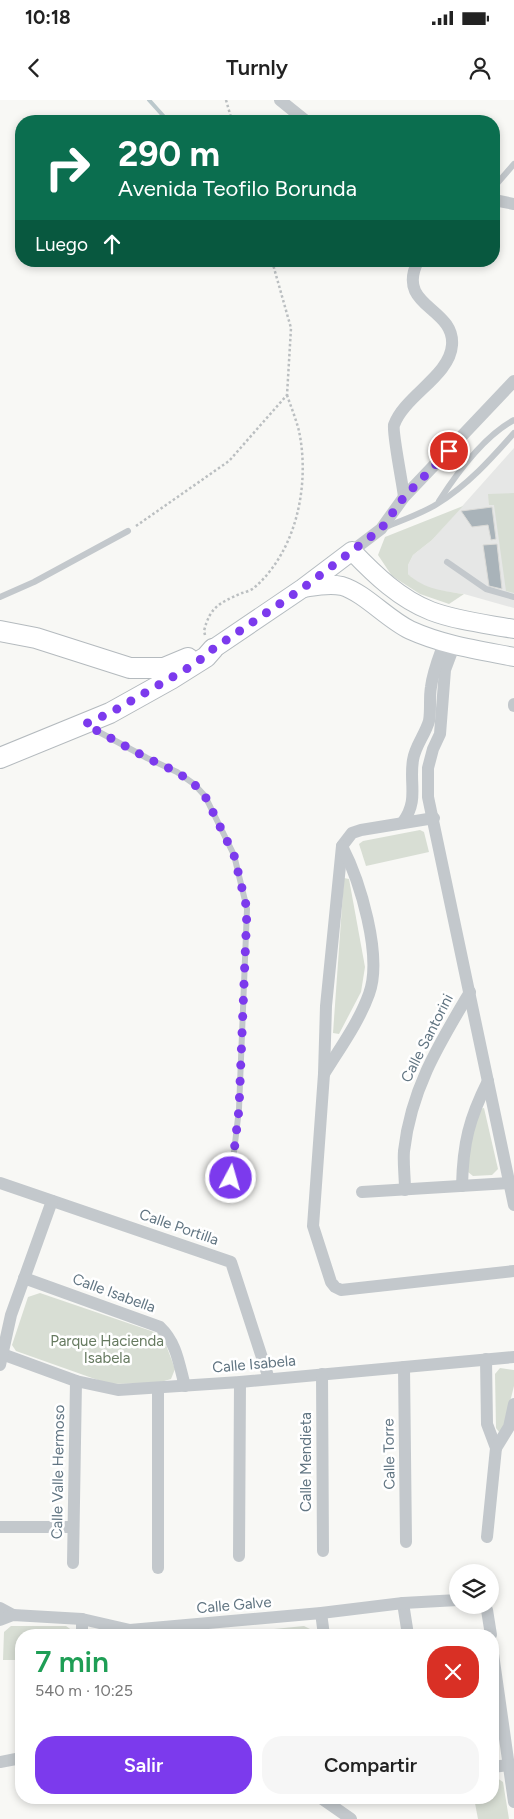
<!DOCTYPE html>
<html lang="es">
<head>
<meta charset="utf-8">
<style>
  :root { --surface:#fff; --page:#f6f6f6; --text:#222; --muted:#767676; --accent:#7c3aed }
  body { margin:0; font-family:Figtree,sans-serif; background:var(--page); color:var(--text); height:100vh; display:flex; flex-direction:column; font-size:19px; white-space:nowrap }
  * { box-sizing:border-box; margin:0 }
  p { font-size:16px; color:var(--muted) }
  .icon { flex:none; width:28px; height:28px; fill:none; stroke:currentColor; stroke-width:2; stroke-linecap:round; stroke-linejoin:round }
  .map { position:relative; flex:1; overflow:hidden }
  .sheet { position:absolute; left:15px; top:1529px; width:484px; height:175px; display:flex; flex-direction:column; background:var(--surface); border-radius:20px; box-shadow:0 2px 8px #0003 }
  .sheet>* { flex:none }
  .guide { position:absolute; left:15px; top:15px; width:485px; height:152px; border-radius:20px; box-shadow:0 2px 8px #0003; background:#0b6e4f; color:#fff; overflow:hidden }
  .buttons { position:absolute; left:449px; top:1464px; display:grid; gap:10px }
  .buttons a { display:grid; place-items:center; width:50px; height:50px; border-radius:50%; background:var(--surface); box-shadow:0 2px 8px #0003; font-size:25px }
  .pin { position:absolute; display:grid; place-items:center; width:42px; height:42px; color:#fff; margin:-21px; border:2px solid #fff; border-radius:50%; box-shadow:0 1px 5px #0007 }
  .me { position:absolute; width:55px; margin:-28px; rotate:6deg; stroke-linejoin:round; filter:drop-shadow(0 0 4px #0008) }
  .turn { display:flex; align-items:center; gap:18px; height:105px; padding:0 20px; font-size:22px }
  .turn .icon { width:65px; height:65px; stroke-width:2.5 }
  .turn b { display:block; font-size:35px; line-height:42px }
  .then { display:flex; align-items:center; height:48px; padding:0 20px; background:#0003; gap:10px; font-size:19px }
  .round { display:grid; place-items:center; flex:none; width:52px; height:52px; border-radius:20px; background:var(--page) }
  .headline { display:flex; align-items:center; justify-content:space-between; height:85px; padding:0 20px }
  h1 { font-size:30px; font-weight:600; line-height:38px; color:#1e9e55 }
  .action { display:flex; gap:10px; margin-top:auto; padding:10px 20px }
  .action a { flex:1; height:58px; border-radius:20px; background:var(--accent); color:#fff; font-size:20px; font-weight:600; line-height:58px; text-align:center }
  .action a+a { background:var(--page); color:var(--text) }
  .status { display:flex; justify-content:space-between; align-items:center; height:35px; padding:0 25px; background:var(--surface); direction:ltr }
  .status svg { height:14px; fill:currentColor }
  header { display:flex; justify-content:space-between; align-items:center; height:65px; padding:0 20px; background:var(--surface); font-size:22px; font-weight:600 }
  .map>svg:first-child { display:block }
  .built { fill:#e6e7e6 }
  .green { fill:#d8ded4 }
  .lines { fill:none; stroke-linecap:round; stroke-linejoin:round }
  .stream { stroke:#bbc8cc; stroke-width:4 }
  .building { fill:#a9b3b9; stroke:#dadad7 }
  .secondary-casing { stroke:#b5bcc0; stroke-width:20 }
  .primary-casing { stroke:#b4babe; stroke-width:22 }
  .path { stroke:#bbbfc1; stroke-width:2.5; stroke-dasharray:2.5 2.5; stroke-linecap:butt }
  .lane { stroke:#c3c8cc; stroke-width:6 }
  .street { stroke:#c3c8cc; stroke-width:12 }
  .secondary { stroke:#fff; stroke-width:18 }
  .primary { stroke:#fff; stroke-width:20 }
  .route { stroke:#7c3aed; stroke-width:9; stroke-dasharray:0 16.2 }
  .labels { text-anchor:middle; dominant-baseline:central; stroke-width:5; stroke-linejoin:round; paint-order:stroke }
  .street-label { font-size:15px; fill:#617582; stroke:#fff }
  .park-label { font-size:15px; fill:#667a60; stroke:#fff }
</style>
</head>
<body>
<div class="status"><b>10:18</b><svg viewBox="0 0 49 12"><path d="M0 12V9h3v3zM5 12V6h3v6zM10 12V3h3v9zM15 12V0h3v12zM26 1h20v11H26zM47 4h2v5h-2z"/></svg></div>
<header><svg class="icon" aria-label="back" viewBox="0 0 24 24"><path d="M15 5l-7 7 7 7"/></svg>Turnly<svg class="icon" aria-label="person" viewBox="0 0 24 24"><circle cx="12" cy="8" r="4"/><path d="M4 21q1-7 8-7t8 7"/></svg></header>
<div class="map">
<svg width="514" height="1719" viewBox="0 0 514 1719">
  <rect width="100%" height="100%" fill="#f8f8f5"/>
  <!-- built -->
  <polygon class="built" points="514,348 514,508 464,494 433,490 417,482 408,474 408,465 413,455 432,440"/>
  <!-- green -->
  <g class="green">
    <polygon points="514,393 514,493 506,491 494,405 489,405 488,394"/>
    <path d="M 463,406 L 432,440 L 413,455 L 408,465 L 408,474 C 424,489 443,491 464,494 L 449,504 L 420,494 L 392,476 L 378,455 L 385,437 Z"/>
    <polygon points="420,730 424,732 429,752 366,766 359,744 363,741"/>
    <polygon points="344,778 349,779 365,867 361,892 339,934 333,933"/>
    <polygon points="484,1008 498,1069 492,1075 473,1076 468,1072 469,1042 479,1009"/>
    <polygon points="40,1193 160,1234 165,1242 175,1269 171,1279 157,1283 109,1284 16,1251 12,1245 28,1197"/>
    <polygon points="500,1268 514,1270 514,1286 503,1330 499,1332 496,1328 495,1274"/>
    <polygon points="11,1526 66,1526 73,1531 73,1535 21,1535 21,1560 3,1560 4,1532"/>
    <polygon points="304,1526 310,1529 310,1535 215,1535"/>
    <polygon points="497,1678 503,1682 509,1719 478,1719 474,1698 492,1698 493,1679"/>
  </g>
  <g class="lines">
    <!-- stream -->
    <polyline class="stream" points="149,0 167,20"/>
  </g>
  <!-- building -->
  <g class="building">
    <polygon points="492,407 496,439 491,440 488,425 472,427 461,411"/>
    <polygon points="497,444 502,489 489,486 483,445"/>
  </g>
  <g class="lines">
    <defs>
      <g id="secondary">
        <path d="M 304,488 C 316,486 329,483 342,486 C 365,493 387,519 410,530 C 443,545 478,550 514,557"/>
        <path d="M 213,549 L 303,488 L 352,451 C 375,475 400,499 431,511 C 457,521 487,524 514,529"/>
      </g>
      <g id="primary">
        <polyline points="0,531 36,538 130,568 164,568 188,558"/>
        <polyline points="0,658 110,613 171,579 206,557 213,549"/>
      </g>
    </defs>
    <!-- secondary casing -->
    <use href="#secondary" class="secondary-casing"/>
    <!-- primary casing -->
    <use href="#primary" class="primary-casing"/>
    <!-- path -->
    <g class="path">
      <polyline points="226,0 232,21"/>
      <polyline points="136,426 229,361 287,295 291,228 272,161"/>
      <path d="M 205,535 L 204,531 C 210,507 219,503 242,493 C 246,492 252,490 255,487 C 297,450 310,384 299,331 C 296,319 291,307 287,295"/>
    </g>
    <!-- lane -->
    <g class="lane">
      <polyline points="494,87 514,64"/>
      <path d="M 439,401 C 457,373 484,336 514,320"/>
      <path d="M 384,428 C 402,420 421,414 437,404 C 468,385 491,359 514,333"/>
      <polyline points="447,462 486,489 514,497"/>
      <polyline points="0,497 34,482 128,431"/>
      <polyline points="88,626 147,658 177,672 194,684 205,696 234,755 247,809 239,1009 229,1095"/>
    </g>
    <!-- street -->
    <g class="street">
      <polyline points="280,0 306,21"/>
      <polyline points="494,100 514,104"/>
      <path d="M 404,397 C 403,386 392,332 394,325 C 404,296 450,276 452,245 C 455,207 395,207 418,161"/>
      <polyline points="352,451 381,429 404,397 514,281"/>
      <polyline points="454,546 445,570 440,634 433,649 428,668 428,697 514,1105"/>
      <polyline points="514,604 514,606"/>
      <polyline points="434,718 361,730 352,733 342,746 326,906 324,974 313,1126 331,1182 335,1187 341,1190 514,1171"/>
      <path d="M 403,722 C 419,700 409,684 413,660 C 415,646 425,635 429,621 C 431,610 429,598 431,587 C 433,571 439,557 444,543"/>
      <path d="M 324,974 C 340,948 359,922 369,894 C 383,856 360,781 342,746"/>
      <polyline points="0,1083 231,1162 269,1279"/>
      <path d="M 462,1086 C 463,1043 469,1019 488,981"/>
      <path d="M 405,1090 C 405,1077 403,1063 404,1051 C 411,989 439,944 470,892"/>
      <polyline points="362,1092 509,1083"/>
      <path d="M 24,1178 L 160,1227 C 177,1243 179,1265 185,1286"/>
      <polyline points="2,1254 76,1281 118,1290 240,1282 514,1257"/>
      <polyline points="486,1259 487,1324 496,1348 487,1437"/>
      <polyline points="0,1265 11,1215 52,1101"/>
      <polyline points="404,1267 406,1442"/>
      <polyline points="322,1274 323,1451"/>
      <polyline points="158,1289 158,1468"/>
      <polyline points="496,1348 509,1327 514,1304"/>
      <polyline points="0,1427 73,1427"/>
      <polyline points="239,1456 240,1282"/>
      <polyline points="73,1463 76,1281"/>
      <polyline points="403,1503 408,1535"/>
      <polyline points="484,1505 487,1510 491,1535"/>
      <polyline points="0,1508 13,1515"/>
      <polyline points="321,1513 324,1535"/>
      <polyline points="0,1520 13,1515 82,1519 130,1530 321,1513 403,1503 458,1500"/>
      <polyline points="82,1535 82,1519"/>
      <polyline points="492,1547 514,1702"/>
      <polyline points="0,1662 21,1658"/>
      <polyline points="492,1667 509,1665"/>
      <polyline points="321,1698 351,1719"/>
    </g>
    <!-- secondary -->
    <use href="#secondary" class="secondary"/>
    <!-- primary -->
    <use href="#primary" class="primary"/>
  </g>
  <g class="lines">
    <!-- route -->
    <polyline class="route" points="231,1078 239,1009 247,809 234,755 205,696 194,684 177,672 147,658 85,624 110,613 195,564 213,549 303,488 352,451 381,429 404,397 449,351"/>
  </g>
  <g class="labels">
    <!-- street labels -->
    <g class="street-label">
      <text transform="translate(427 938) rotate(-63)">Calle Santorini</text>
      <text transform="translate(179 1127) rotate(19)">Calle Portilla</text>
      <text transform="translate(114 1193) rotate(20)">Calle Isabella</text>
      <text transform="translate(254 1264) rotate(-5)">Calle Isabela</text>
      <text transform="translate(389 1354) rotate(-91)">Calle Torre</text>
      <text transform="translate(306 1362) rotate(-90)">Calle Mendieta</text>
      <text transform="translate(58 1372) rotate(-89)">Calle Valle Hermoso</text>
      <text transform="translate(234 1505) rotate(-5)">Calle Galve</text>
    </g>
    <!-- park labels -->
    <g class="park-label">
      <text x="107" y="1241">Parque Hacienda<tspan x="107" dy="17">Isabela</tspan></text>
    </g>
  </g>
</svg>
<div class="buttons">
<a><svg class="icon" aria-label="layers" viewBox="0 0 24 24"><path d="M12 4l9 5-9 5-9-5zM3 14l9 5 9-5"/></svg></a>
</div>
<div class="pin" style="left:449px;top:351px;background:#d93025"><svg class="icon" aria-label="arrive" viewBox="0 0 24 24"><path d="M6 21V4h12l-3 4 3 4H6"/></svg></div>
<svg class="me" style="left:231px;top:1078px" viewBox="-20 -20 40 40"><circle r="17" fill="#7c3aed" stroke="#fff" stroke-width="3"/><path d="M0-11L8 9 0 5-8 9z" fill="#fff"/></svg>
<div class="guide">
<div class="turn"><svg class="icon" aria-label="right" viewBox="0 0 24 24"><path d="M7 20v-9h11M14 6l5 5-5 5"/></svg><div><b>290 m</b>Avenida Teofilo Borunda</div></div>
<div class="then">Luego<svg class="icon" aria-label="ahead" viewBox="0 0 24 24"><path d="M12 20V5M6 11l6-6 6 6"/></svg></div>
</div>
<section class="sheet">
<div class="headline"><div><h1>7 min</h1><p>540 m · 10:25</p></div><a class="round" style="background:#d93025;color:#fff"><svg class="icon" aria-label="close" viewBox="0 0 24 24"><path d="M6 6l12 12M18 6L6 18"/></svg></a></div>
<div class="action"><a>Salir</a><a>Compartir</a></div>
</section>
</div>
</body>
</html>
